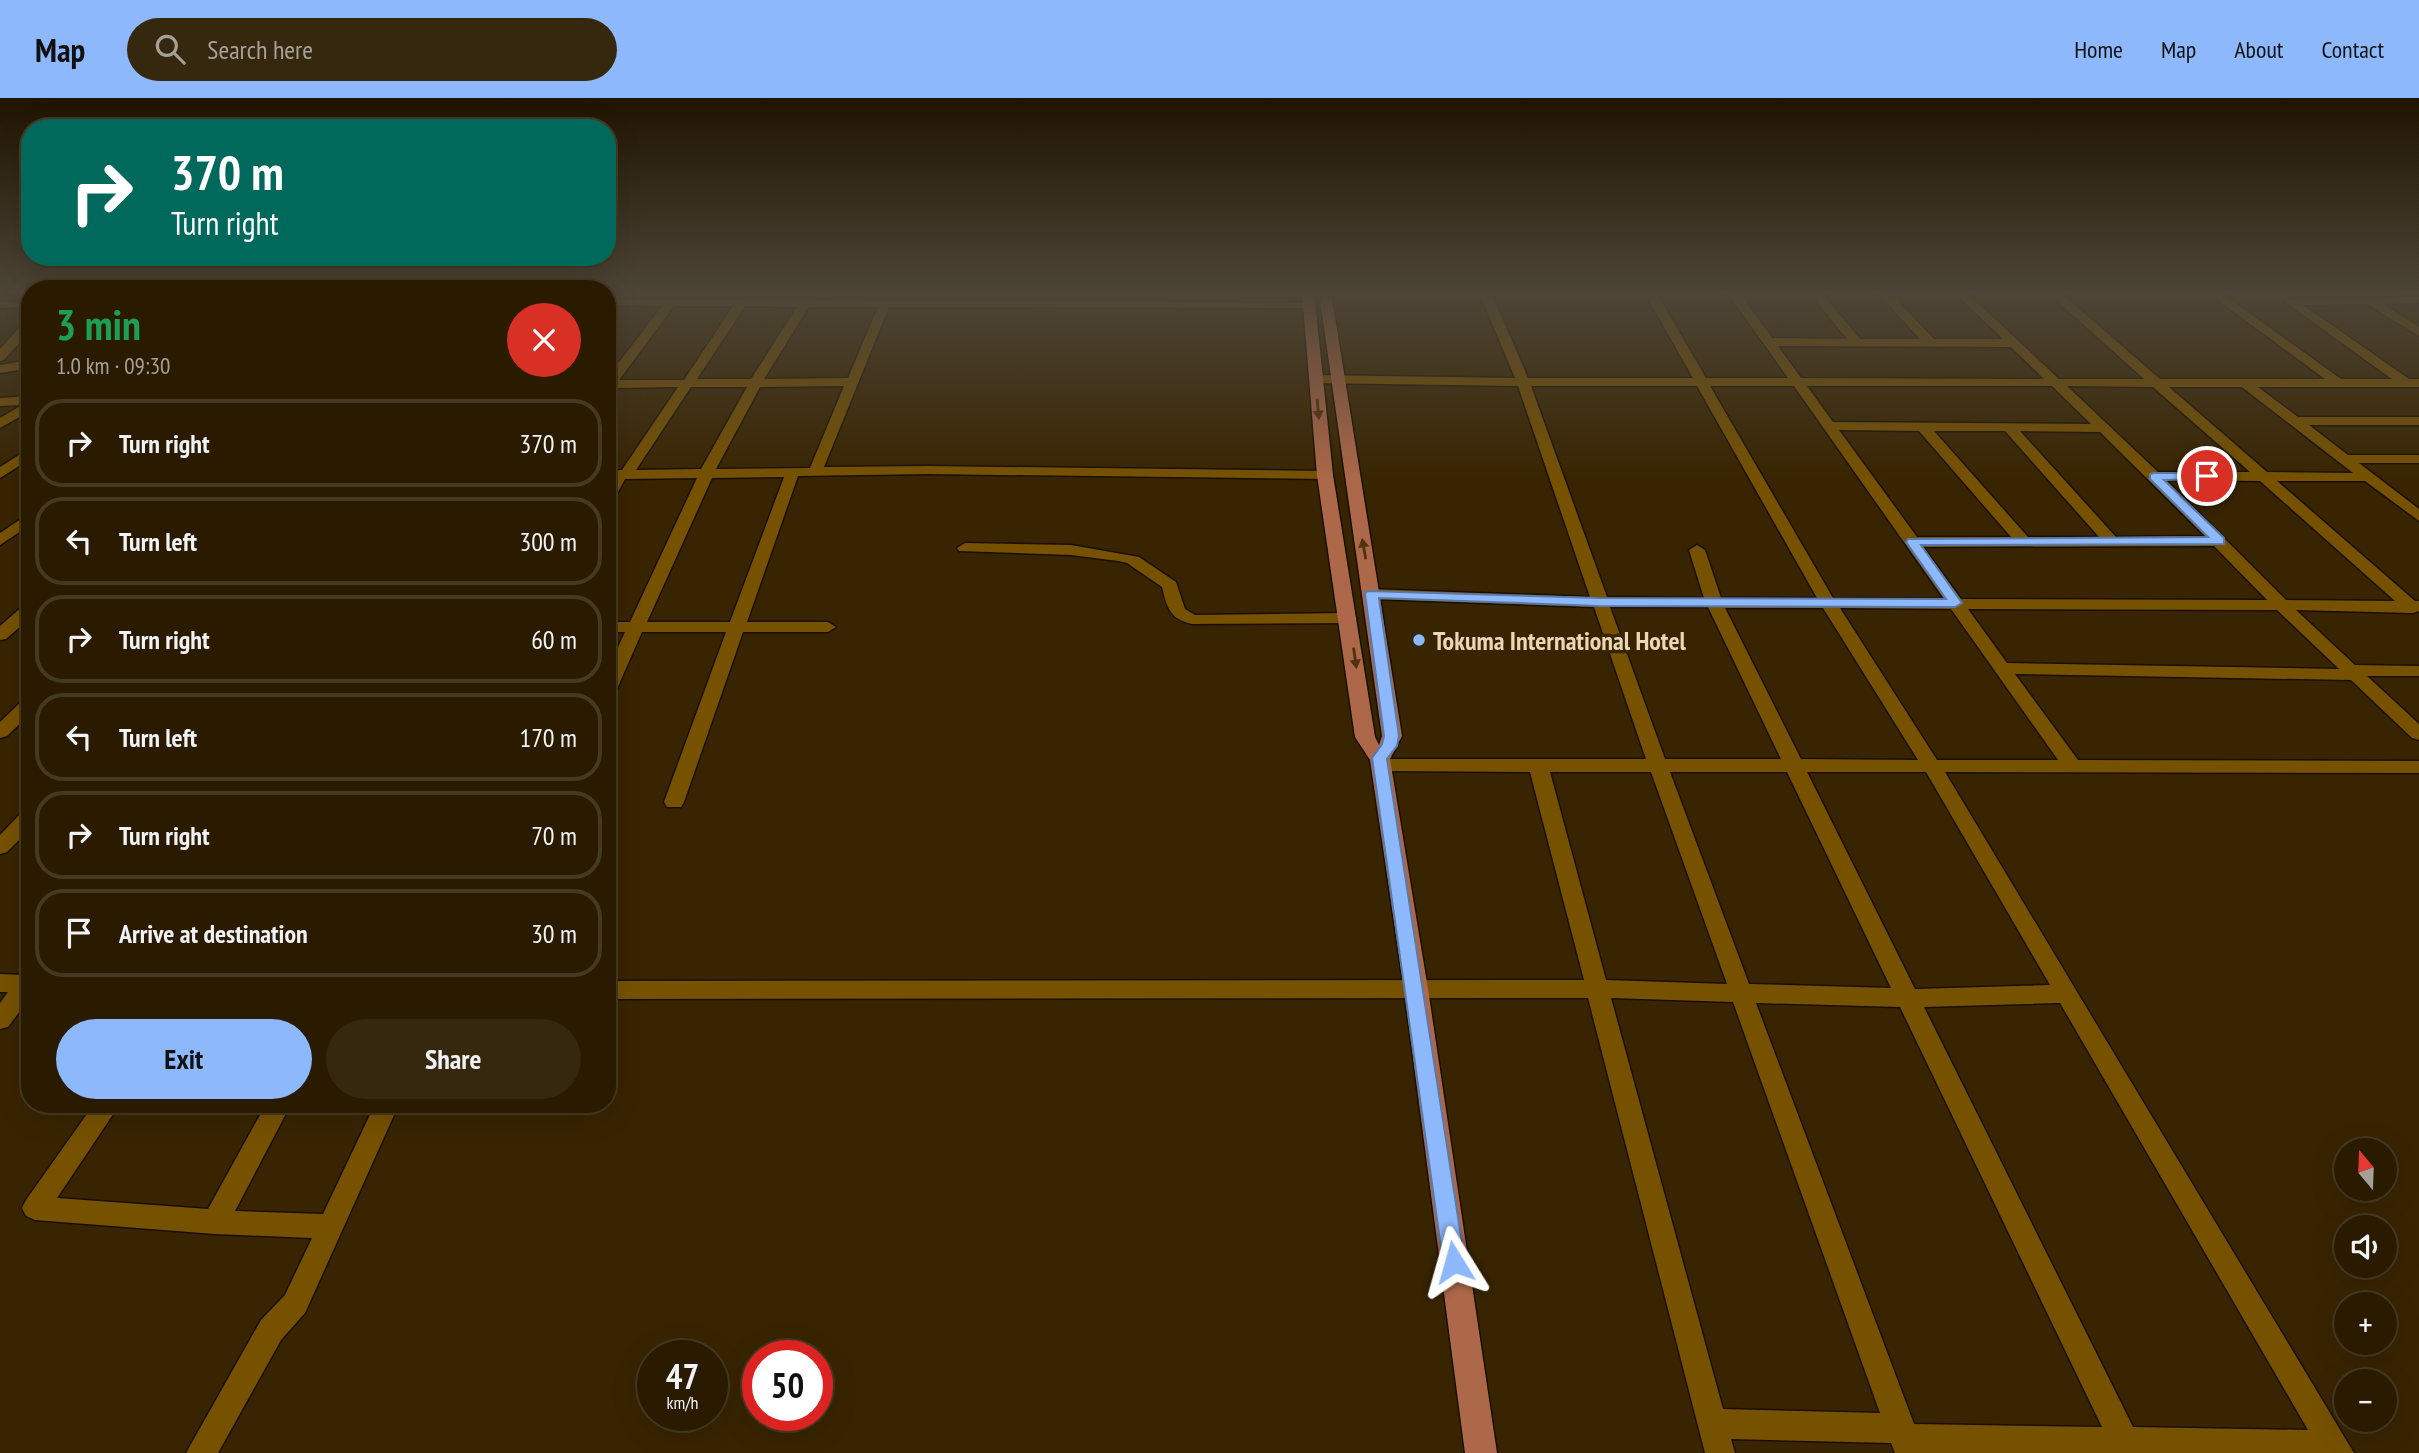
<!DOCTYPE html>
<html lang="en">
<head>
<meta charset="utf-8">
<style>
  :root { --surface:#2a1b00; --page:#36280f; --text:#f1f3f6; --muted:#a5a199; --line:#463922; --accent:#8db9fc }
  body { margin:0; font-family:"PT Sans Narrow",sans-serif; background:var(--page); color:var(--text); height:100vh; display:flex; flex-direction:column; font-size:26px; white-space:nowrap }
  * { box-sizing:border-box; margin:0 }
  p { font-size:23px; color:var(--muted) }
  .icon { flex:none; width:38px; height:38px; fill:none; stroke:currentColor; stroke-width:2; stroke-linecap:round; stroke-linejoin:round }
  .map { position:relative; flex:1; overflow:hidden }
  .panel { position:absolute; left:21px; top:182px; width:595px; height:833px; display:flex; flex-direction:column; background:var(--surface); border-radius:28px; box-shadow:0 7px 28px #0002,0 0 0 2px var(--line) }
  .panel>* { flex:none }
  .banner { position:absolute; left:21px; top:21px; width:595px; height:147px; border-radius:28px; box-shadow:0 7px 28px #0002,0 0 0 2px var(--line); background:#00695c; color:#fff; overflow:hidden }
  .needle { width:46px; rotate:341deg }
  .controls { position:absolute; left:2334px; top:1040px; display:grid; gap:14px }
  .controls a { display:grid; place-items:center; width:63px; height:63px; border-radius:50%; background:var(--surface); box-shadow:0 7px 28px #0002,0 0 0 2px var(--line); font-size:35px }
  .speed { position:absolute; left:637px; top:1242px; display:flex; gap:14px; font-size:35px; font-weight:700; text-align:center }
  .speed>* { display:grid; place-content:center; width:91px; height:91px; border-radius:50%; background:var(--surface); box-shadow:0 7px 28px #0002,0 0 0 2px var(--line); line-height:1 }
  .speed small { font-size:18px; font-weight:400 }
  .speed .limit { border:10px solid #d22; background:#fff; color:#111 }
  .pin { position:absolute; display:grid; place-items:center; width:60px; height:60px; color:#fff; margin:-30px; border:4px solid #fff; border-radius:50%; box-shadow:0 2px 7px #0007 }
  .me { position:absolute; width:77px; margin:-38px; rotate:352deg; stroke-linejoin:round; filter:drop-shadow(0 0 5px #0008) }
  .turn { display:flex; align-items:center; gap:24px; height:147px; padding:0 35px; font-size:32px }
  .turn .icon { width:91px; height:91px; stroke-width:2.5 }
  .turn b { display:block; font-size:49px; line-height:60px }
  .round { display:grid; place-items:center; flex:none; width:74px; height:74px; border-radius:37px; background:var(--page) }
  .headline { display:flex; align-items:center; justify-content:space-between; height:119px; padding:0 35px }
  h1 { font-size:42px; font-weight:800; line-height:52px; color:#1e9e55 }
  .primary-button { display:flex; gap:14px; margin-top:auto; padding:14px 35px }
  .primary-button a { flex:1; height:80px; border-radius:42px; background:var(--accent); color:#111; font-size:28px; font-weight:800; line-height:80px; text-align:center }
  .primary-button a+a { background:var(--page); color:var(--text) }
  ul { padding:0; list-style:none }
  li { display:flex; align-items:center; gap:21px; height:88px; margin:0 14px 10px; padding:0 21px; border:4px solid var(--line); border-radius:28px }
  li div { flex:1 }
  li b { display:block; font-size:26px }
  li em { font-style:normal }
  header { display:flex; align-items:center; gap:42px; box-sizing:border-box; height:98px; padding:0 35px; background:var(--accent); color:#111 }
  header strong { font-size:33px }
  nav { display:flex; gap:38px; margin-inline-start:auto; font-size:24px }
  .search { width:490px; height:63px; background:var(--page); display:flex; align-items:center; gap:18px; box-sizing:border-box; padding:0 24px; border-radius:38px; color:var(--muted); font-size:26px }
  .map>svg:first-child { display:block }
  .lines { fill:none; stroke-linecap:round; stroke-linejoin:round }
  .minor-casing { stroke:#1a0f00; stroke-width:3 }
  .major-casing { stroke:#1a0f00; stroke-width:3 }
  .minor { fill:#765100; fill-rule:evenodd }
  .major { fill:#ad684a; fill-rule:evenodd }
  .oneway { fill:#4f320f }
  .route { fill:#8db9fc; stroke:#5c78a4; stroke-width:2 }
  .poi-dot { fill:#8db9fc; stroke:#382400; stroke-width:2.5 }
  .labels { text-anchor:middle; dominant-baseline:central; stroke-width:7; stroke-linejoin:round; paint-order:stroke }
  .poi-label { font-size:26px; font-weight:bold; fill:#ebd6b6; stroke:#382400; text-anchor:start }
</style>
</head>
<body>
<header>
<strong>Map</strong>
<div class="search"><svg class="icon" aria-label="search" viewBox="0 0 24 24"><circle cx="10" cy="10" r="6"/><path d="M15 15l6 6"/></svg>Search here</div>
<nav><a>Home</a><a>Map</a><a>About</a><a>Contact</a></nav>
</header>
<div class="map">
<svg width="2419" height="1355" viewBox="0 0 2419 1355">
  <rect width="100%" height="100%" fill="#382400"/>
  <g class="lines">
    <defs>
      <g id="minor">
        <path d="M 1479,194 L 1491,194 L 1528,280 L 1693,280 L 1644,194 L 1656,194 L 1706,280 L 1788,280 L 1727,194 L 1739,194 L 1772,240 L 1847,241 L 1809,194 L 1821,194 L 1860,241 L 1920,241 L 1877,194 L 1889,194 L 1934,241 L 2003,241 L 1954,194 L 1966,194 L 2059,281 L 2144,281 L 2047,194 L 2060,194 L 2160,281 L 2325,281 L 2207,194 L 2220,194 L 2341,281 L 2392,281 L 2285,204 L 2291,201 L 2419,199 L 2419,205 L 2383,206 L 2419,229 L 2419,238 L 2367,206 L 2303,207 L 2409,281 L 2419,281 L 2419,289 L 2258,289 L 2298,319 L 2419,319 L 2419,327 L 2309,327 L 2348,357 L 2419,357 L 2419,365 L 2359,365 L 2419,411 L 2419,423 L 2365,383 L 2277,383 L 2415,503 L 2419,503 L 2419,513 L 2413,515 L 2296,512 L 2355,567 L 2419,568 L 2419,578 L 2367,578 L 2419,626 L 2419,642 L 2412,640 L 2351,582 L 2015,576 L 2078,662 L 2419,663 L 2419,675 L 1945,674 L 2354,1355 L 1895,1355 L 1891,1345 L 1731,1341 L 1735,1355 L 1705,1355 L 1588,900 L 607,901 L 607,883 L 1584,882 L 1530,674 L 1381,673 L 1374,671 L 1371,667 L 1374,663 L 1381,661 L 1646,661 L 1594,509 L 1372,501 L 1364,496 L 1372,491 L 1590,499 L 1518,288 L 1315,285 L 1309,281 L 1315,277 L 1515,280 ZM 1778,248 L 2011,249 L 2044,281 L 1801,280 ZM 1531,288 L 1697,288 L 1817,500 L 1721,500 L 1705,452 L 1697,447 L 1689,452 L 1704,500 L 1607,499 ZM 1710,288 L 1794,288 L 1944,501 L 1833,500 ZM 1807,288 L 2052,288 L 2091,326 L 1833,324 ZM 2067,288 L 2153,289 L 2250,374 L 2158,374 ZM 2169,289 L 2242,289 L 2353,375 L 2267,374 ZM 1839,332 L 1919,333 L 2011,439 L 1917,439 ZM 1934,333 L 2005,333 L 2099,439 L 2028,439 ZM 2020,333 L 2100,334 L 2205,438 L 2116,439 ZM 2166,382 L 2260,383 L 2395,503 L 2286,502 ZM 2214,448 L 2267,502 L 1961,501 L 1923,449 ZM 1610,509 L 1708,509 L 1781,661 L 1665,661 ZM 1725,510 L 1823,510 L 1918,662 L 1801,661 ZM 1840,510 L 1951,511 L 2058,662 L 1937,662 ZM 1968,511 L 2277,512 L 2339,571 L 2007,565 ZM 1550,674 L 1651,674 L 1727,886 L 1606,882 ZM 1670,674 L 1787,674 L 1891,890 L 1749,886 ZM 1807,674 L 1926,674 L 2050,887 L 1915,891 ZM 1611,900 L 1733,904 L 1880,1315 L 1723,1311 ZM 1756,905 L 1900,909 L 2102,1329 L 1914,1326 ZM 2060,905 L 2308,1332 L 2133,1329 L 1924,909 Z"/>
        <path d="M 607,201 L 1310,205 L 1316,208 L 1314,210 L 889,209 L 824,369 L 928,368 L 1325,373 L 1332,377 L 1325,381 L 928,376 L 798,378 L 747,524 L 828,524 L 836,529 L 828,534 L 743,534 L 684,704 L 681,709 L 667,709 L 664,704 L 726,534 L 642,534 L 616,593 L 607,598 L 607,573 L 625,534 L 607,534 L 607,524 L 630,524 L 697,380 L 625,381 L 612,405 L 607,406 L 607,388 L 611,381 L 607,381 L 607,373 L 622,372 L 678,289 L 613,290 L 607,293 L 607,280 L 662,208 L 607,207 ZM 674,208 L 733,208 L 684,282 L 619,282 ZM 745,208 L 797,209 L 751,281 L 697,281 ZM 809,209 L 878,209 L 848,280 L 764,281 ZM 844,288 L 810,370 L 716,371 L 760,289 ZM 691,289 L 747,289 L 701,371 L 636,372 ZM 784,379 L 730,524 L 647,524 L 712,380 Z"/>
        <polygon points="30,203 30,209 0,210 0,204"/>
        <polygon points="30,221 30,233 4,262 0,263 0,251 26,222"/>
        <polygon points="30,262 30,270 0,275 0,267"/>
        <polygon points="30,298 30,313 0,330 0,320 22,307 0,308 0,300"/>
        <polygon points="30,350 30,361 0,380 0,369"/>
        <polygon points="30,415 30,427 0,447 0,435"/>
        <path d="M 965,445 L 1071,447 L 1139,459 L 1176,484 L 1185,511 L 1195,517 L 1349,515 L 1357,520 L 1349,525 L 1192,526 C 1170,521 1167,510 1162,489 L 1127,465 L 1118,463 L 1071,457 L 959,453 L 957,450 Z"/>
        <polygon points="30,506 30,520 6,541 0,542 0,528 24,507"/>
        <polygon points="30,599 30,616 7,638 0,640 0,624 24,601"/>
        <polygon points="30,711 30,731 7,754 0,756 0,737 23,713"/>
        <polygon points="30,874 30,900 8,929 0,931 0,905 8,894 0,894 0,876 22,877"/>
        <polygon points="94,1006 120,1006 57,1100 208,1111 266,1006 291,1006 235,1113 323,1116 375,1006 399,1006 305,1215 281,1242 218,1355 186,1355 261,1222 285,1197 312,1140 215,1136 35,1122 26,1118 22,1110 26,1102"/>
      </g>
      <polygon id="major" points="1302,194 1314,194 1333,377 1375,639 1379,647 1382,638 1319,194 1331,194 1402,638 1390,661 1428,891 1497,1355 1465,1355 1404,891 1370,662 1355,639 1317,377"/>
    </defs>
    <!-- minor casing -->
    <use href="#minor" class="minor-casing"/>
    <!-- major casing -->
    <use href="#major" class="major-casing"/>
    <!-- minor -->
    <use href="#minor" class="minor"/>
    <!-- major -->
    <use href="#major" class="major"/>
  </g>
  <!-- one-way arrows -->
  <defs><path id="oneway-solid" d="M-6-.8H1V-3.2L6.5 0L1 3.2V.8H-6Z" transform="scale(1.75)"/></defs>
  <g class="oneway">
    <use href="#oneway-solid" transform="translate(1318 311) rotate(85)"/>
    <use href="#oneway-solid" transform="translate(1364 451) rotate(-100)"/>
    <use href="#oneway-solid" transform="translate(1355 560) rotate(82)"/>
  </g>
  <!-- sky -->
  <linearGradient id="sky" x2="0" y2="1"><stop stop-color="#1f1400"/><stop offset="0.51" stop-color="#4d4537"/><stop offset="1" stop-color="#4d4537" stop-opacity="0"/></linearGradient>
  <rect width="2419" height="383" fill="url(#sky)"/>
  <!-- route -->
  <polygon class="route" points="2154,375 2211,375 2211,380 2207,381 2164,382 2224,440 2224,446 1921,447 1962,505 1955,509 1599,508 1379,500 1399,638 1397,648 1387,661 1465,1164 1462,1171 1454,1174 1446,1171 1443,1164 1372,660 1382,646 1384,638 1365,496 1367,493 1599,500 1946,501 1906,444 1908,441 2208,439 2150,381 2150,376"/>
  <!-- markers -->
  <circle class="poi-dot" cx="1419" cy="542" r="7"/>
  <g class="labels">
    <!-- poi labels -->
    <g class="poi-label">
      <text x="1433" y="542">Tokuma International Hotel</text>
    </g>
  </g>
</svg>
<div class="controls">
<a><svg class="needle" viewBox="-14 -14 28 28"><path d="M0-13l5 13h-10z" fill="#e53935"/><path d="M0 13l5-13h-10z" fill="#a5a199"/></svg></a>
<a><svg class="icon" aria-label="sound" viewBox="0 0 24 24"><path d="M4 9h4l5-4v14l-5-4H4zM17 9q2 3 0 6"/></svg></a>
<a>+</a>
<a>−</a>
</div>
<div class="speed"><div>47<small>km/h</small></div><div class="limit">50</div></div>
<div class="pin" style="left:2207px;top:378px;background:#d93025"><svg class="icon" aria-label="arrive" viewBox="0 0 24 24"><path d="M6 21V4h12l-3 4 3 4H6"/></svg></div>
<svg class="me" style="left:1454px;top:1164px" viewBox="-20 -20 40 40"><path d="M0-17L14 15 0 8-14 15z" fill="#8db9fc" stroke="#fff" stroke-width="4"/></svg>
<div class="banner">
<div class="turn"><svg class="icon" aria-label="right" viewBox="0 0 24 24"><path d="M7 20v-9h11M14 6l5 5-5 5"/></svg><div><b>370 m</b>Turn right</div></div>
</div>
<section class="panel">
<div class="headline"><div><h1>3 min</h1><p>1.0 km · 09:30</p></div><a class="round" style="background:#d93025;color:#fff"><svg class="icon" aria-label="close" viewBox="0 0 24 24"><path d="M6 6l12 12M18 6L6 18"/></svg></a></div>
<ul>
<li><svg class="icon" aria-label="right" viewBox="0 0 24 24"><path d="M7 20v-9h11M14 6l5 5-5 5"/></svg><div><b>Turn right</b></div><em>370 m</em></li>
<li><svg class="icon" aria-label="left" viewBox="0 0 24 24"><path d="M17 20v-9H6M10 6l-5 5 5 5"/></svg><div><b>Turn left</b></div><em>300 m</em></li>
<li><svg class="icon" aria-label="right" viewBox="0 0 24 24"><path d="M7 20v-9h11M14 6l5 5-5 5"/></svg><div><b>Turn right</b></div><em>60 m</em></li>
<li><svg class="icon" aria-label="left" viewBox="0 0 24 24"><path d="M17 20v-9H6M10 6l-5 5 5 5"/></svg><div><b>Turn left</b></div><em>170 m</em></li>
<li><svg class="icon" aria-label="right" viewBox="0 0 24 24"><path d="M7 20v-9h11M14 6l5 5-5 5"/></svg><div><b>Turn right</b></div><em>70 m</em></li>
<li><svg class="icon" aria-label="arrive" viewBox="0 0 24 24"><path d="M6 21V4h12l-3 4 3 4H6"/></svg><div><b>Arrive at destination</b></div><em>30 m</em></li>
</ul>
<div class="primary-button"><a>Exit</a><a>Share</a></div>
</section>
</div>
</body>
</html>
